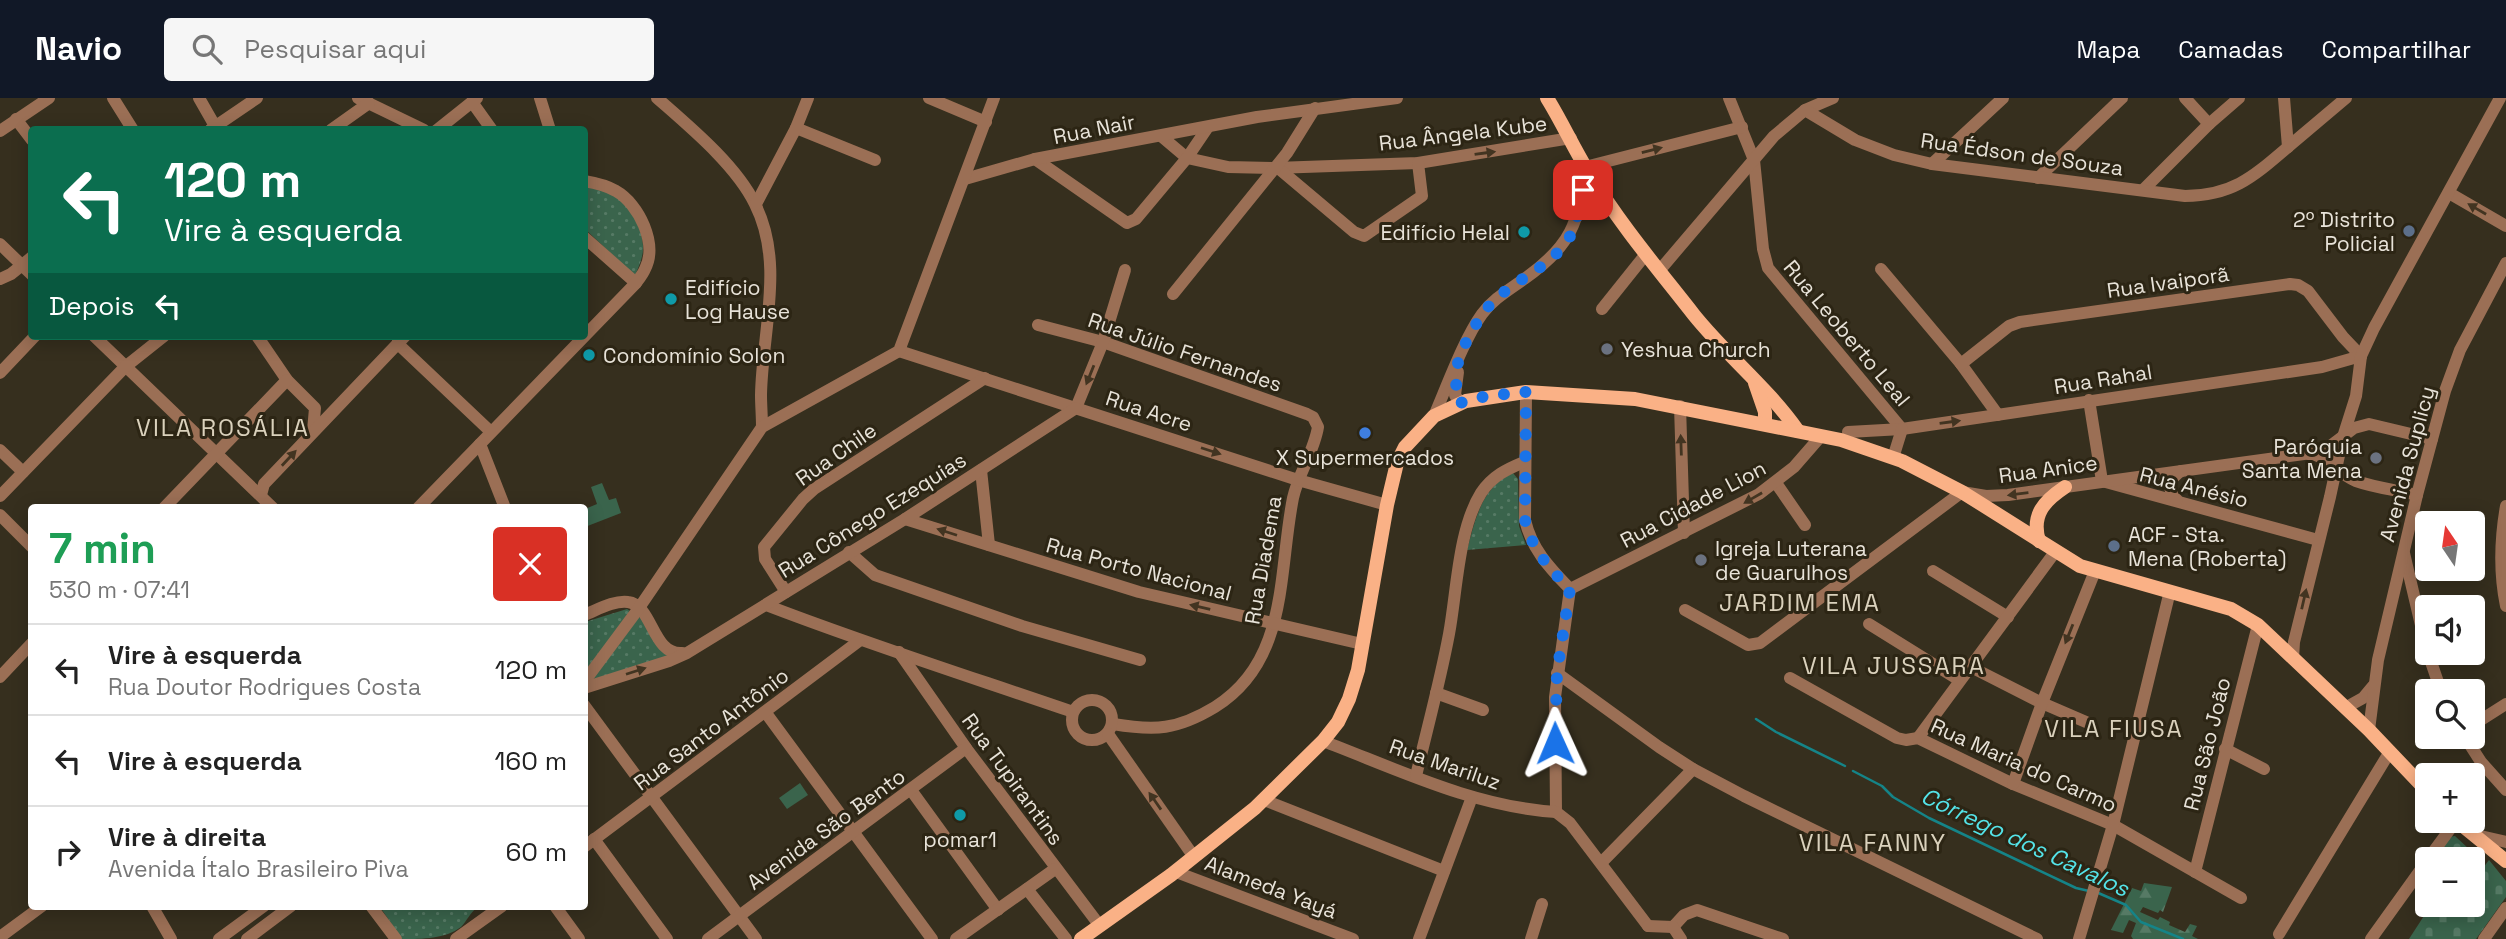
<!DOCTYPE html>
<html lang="pt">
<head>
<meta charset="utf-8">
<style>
  :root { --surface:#fff; --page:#f6f6f6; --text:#222; --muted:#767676; --line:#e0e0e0; --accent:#111827 }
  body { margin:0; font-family:"Space Grotesk",sans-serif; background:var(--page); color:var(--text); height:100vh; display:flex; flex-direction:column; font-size:26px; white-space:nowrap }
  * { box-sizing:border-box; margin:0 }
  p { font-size:23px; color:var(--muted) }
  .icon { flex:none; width:38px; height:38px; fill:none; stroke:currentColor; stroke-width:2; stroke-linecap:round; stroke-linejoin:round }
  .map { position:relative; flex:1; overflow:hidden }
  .drawer { position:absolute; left:28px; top:406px; width:560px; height:406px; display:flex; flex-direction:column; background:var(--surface); border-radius:7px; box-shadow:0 4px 18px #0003 }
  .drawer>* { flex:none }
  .guide { position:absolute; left:28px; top:28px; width:560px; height:214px; border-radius:7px; box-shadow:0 4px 18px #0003; background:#0b6e4f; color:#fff; overflow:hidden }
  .needle { width:46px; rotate:347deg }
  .tools { position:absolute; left:2415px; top:413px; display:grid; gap:14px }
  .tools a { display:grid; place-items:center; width:70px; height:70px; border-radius:7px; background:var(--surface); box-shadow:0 4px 18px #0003; font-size:35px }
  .pin { position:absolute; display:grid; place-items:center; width:60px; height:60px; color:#fff; margin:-30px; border-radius:14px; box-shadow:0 4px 10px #0006 }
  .me { position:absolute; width:77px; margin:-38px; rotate:359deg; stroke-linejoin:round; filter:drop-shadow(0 0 5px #0008) }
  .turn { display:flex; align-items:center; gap:24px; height:147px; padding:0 21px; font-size:32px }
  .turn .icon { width:91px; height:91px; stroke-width:2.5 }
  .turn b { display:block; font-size:49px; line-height:60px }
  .then { display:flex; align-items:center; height:66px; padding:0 21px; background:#0003; gap:14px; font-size:26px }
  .round { display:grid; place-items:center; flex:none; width:74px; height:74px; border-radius:7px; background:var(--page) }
  .summary { display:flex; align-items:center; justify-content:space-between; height:119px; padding:0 21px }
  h1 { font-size:42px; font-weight:700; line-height:52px; color:#1e9e55 }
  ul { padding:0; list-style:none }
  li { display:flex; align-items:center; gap:21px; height:91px; padding:0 21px; border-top:2px solid var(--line) }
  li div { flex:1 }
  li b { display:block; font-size:26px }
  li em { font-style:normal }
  header { display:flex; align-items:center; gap:42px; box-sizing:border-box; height:98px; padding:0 35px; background:var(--accent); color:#fff }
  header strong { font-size:33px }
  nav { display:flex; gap:38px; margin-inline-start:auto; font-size:24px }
  .search { width:490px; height:63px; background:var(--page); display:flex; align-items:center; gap:18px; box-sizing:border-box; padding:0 24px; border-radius:7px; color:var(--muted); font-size:26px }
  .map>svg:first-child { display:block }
  .grass { fill:url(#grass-dots) }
  .forest { fill:url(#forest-firs) }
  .cemetery { fill:url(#cemetery-stones) }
  .garden { fill:#3a644c }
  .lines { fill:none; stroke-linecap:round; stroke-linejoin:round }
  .stream { stroke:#158488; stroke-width:2.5 }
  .minor { stroke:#9b6f55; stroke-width:12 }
  .major { stroke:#fab186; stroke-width:14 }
  .oneway { fill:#423421 }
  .route { stroke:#1a73e8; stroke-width:12; stroke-dasharray:0 21.6 }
  .service-dot { fill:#5c6f8a; stroke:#2c2514; stroke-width:2.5 }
  .culture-dot { fill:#0f9aa8; stroke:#2c2514; stroke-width:2.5 }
  .worship-dot { fill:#6b7280; stroke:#2c2514; stroke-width:2.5 }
  .shop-dot { fill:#3f7fe0; stroke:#2c2514; stroke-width:2.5 }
  .labels { text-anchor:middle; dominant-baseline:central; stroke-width:6; stroke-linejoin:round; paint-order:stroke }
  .street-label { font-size:21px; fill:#e8e3d9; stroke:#2c2514 }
  .poi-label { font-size:21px; fill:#e8e3d9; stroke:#2c2514; text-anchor:start }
  .water-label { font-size:23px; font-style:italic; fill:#54e3e8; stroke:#2c2514 }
  .quarter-label { font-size:24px; letter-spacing:2px; fill:#dad1bc; stroke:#2c2514 }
</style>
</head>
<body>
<header>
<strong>Navio</strong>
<div class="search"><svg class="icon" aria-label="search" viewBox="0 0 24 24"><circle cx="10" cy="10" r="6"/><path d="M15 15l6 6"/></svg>Pesquisar aqui</div>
<nav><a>Mapa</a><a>Camadas</a><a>Compartilhar</a></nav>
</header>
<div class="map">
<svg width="2506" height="841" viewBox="0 0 2506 841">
  <defs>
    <pattern id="grass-dots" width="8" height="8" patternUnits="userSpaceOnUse" patternTransform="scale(1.75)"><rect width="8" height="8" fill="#3a644c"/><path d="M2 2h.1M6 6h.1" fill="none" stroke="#567a65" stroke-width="1.8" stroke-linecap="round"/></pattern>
    <pattern id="forest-firs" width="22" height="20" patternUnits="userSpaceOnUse" patternTransform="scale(1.75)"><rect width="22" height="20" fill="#3a644c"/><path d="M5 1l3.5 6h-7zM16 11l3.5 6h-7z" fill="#567a65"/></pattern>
    <pattern id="cemetery-stones" width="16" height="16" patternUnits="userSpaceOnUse" patternTransform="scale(1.75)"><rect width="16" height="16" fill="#3a644c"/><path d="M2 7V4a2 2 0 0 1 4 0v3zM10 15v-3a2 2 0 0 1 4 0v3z" fill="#567a65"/></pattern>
  </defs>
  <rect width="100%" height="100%" fill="#362f1e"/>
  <!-- grass -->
  <g class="grass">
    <path d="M 584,88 C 596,91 611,93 621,102 C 633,112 644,135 643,151 C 643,160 638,170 635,178 L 585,131 Z"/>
    <path d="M 1513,375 L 1518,381 L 1519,428 L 1526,447 L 1467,452 C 1475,422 1482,388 1513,375 Z"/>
    <polygon points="627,511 645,523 669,559 585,587 585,524"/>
    <path d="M 380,809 L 478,809 C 470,814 467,823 461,829 C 445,841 423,841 402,841 Z"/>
  </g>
  <!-- forest -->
  <polygon class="forest" points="2144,785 2172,789 2163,814 2160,812 2158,815 2143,809 2140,814 2158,822 2160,819 2170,824 2169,827 2185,834 2190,826 2197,828 2192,838 2198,841 2133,841 2131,838 2136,825 2129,822 2123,835 2111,832 2132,790 2141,793"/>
  <!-- cemetery -->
  <g class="cemetery">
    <polygon points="2455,738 2470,752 2467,761 2435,761 2449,739"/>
    <polygon points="2489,762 2506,783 2506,799 2476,841 2409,841 2431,807 2473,807 2473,764 2483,770"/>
  </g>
  <!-- garden -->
  <g class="garden">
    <polygon points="602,385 609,402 616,400 621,415 585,429 585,411 597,406 591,389"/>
    <polygon points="800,685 808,697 787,711 779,700"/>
  </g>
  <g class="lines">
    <!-- stream -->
    <g class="stream">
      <polyline points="1756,621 1776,634 1845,668"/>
      <polyline points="1853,673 1882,688 1893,699 1929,720 2076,790 2089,793"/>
      <polyline points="2096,794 2126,807 2141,824 2183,841"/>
    </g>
    <!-- minor -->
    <g class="minor">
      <polyline points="113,0 133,32"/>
      <polyline points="199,0 215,28"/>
      <polyline points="358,0 424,32"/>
      <polyline points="540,0 550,32"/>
      <path d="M 657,0 C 690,29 736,67 755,106 C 785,165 762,234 761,297 C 761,307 762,318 762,329"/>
      <polyline points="929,0 986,24"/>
      <polyline points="1729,0 1754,62 1763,151 1768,170 1902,331"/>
      <polyline points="2185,0 2209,26"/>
      <polyline points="2284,0 2288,49"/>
      <polyline points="472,4 492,32"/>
      <polyline points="1805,12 1833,0"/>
      <polyline points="16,21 32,42"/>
      <polyline points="796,30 875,62"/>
      <polyline points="210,32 257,0"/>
      <polyline points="331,32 369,5"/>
      <polyline points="437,32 477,0"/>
      <polyline points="0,33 49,0"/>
      <polyline points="1161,38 1187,60 1228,69 1275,70 1418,65 1571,40"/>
      <polyline points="1035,61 1127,125 1136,121 1187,60 1208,29"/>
      <polyline points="1932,66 2003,0"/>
      <polyline points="1278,70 1354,134 1364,138 1422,98 1418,65"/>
      <polyline points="2038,80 2122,0"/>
      <polyline points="965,81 1035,61 1257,19 1397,0"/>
      <polyline points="2143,92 2209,26 2239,0"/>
      <polyline points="2449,95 2506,128"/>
      <polyline points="756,106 796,30 808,0"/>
      <polyline points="584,139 636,185"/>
      <polyline points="0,146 32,177"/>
      <polyline points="1881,171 1961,266 1998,317"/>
      <path d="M 1659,173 L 1774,38 L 1805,12 L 1855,42 L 1894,57 L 1932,66 L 2185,98 C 2233,98 2254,78 2288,49 C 2308,32 2327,16 2346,0"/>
      <polyline points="0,181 11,176 32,159"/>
      <polyline points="1173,196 1287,55 1315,10"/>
      <polyline points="1602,211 1646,156"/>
      <path d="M 1038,227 L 1103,244 L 1307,316 L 1313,319 L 1318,329 C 1314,354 1298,376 1293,400 C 1278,475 1289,563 1215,609 C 1177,632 1155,633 1113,626"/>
      <polyline points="94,238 273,410"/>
      <polyline points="257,238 287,282 315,310 313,333"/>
      <polyline points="398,238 398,246 491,334"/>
      <polyline points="899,253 1298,382 1387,407"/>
      <polyline points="1961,266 2009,228 2020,224 2290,186 2298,187 2308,193 2343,239 2361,258"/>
      <polyline points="1458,274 1455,297 1460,305"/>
      <polyline points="0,275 35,238"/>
      <path d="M 1526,294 L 1525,422 C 1532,452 1550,470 1570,491"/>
      <polyline points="2089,302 2102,383 2318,442"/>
      <polyline points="1680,308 1684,435"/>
      <polyline points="1076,310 1103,244 1125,172"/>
      <path d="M 1434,318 C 1447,288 1464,241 1482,216 C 1493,201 1509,192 1524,181 C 1570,149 1580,125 1585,69 L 1742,29"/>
      <polyline points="1848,334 1902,331 2322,269 2361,258"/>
      <polyline points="480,346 505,410"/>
      <polyline points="0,352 23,374"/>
      <path d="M 2308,356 C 2329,357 2337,376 2356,383 C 2376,390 2397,392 2417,397"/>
      <polyline points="1893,360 1902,331"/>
      <polyline points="981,372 989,447"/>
      <polyline points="1776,385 1805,427"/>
      <polyline points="261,397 264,386 405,238"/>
      <polyline points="0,398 125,269 164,238"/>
      <path d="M 2177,402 C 2166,391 2169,381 2181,373"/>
      <path d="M 2506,408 C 2500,442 2499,474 2506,508"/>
      <polyline points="164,410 287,282"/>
      <path d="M 418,410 L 636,185 C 639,181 643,176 645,171 C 658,146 639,106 616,93 C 606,87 596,85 584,83"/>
      <polyline points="0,417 32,449"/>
      <polyline points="905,421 1139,494 1362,546"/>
      <polyline points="849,454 875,477 1022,528 1140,562"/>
      <polyline points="2404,455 2427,553"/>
      <polyline points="1933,473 2008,519"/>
      <polyline points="1570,491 1555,599 1556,714 1570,725 1648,828"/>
      <polyline points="1570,491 1759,396 1794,369 1821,338"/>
      <polyline points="786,494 765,461 764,449 803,401 814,391 985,280"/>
      <path d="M 766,507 C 867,546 971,579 1073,614"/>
      <polyline points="1685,512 1748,547 1760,545 1962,394 1986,398 2008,397 2304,356 2329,349 2354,330 2369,326 2432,341"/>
      <path d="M 584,517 C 597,512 614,502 628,504 C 653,507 652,557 682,555"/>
      <polyline points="1869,526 1959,582"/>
      <polyline points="899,554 966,650 1100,828"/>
      <polyline points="2428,555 2441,593"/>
      <polyline points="2293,561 2294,544 2330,399 2343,339 2356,298 2361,258 2374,230 2500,0"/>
      <polyline points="1969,568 2042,605 2086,624"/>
      <polyline points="1557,575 1659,649 1693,671 1744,698 2037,841"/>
      <polyline points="0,579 32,545"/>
      <polyline points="1790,580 1897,640 1906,642 1918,640 2013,686 2113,727 2241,800"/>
      <polyline points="584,584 639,510 762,329 899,253 994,0"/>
      <polyline points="584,590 669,563 687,555 905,421 1076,310"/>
      <polyline points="1436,595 1483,612"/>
      <circle cx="1092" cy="622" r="20"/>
      <polyline points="584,607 756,841"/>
      <polyline points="2345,610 2363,600 2373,588"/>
      <polyline points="766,615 932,841"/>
      <polyline points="2473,627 2506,606"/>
      <polyline points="2369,632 2378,562 2417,397 2445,293 2460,252 2506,165"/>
      <polyline points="1108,636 1194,759"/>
      <polyline points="2465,639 2481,664 2506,692"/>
      <polyline points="1918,640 2055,454"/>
      <path d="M 1323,643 C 1399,672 1475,709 1556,714"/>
      <polyline points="2225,651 2264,671"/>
      <path d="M 1416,678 C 1427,631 1440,584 1449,536 C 1457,493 1458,432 1481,395 C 1492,378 1507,371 1524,364"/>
      <polyline points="2013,686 2042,605 2095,473"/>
      <polyline points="911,692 998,812"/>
      <polyline points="1264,702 1444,773"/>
      <polyline points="2476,737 2506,744"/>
      <polyline points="594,741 667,841"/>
      <polyline points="584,749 859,543"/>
      <polyline points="2428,761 2456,723"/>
      <polyline points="1601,765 1693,671"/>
      <polyline points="1176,774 1353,841"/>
      <polyline points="2195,774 2258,527"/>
      <polyline points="1027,791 1066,841"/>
      <polyline points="152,808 171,841"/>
      <polyline points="371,808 396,841"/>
      <polyline points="555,808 579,841"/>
      <polyline points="1648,828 1673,829 1684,817 1697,812 1783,841"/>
      <polyline points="1673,829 1681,841"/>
      <polyline points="2279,836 2389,655"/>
      <polyline points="0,839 42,808"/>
      <polyline points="219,841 264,808"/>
      <polyline points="247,841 291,808"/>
      <polyline points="456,841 502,808"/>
      <polyline points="708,841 966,650"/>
      <polyline points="956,841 1055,771"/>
      <polyline points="1419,841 1472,699"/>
      <polyline points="1531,841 1542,806"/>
      <polyline points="2079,841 2113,727 2170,493"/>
      <polyline points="2371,841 2427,763"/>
      <polyline points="2484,841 2506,810"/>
    </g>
    <!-- major -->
    <g class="major">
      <path d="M 1547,0 C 1562,24 1574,51 1589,75 C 1619,125 1658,171 1694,217 C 1727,258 1768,290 1798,333"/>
      <polyline points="1755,285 1765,314 1765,326"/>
      <path d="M 2039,443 C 2031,417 2044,403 2065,389"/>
      <polyline points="2457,723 2506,763"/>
      <polyline points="1081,841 1171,777 1255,710 1323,643 1338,624 1349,601 1358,572 1387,407 1397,365 1405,349 1434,318 1466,303 1526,294 1635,301 1841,342 1902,363 1962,394 2080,468 2231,511 2258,527 2369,632 2427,693"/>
    </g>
  </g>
  <!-- one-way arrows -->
  <defs><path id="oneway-solid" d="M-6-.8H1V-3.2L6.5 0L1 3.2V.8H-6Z" transform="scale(1.75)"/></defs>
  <g class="oneway">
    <use href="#oneway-solid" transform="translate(1652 52) rotate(-14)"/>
    <use href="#oneway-solid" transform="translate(1485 55) rotate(-8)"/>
    <use href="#oneway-solid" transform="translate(2477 111) rotate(-150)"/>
    <use href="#oneway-solid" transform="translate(1090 277) rotate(112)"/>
    <use href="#oneway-solid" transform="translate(1950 324) rotate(-8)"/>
    <use href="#oneway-solid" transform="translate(1681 347) rotate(-92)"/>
    <use href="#oneway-solid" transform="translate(1211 353) rotate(18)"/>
    <use href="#oneway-solid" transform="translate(289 360) rotate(-47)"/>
    <use href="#oneway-solid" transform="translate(2018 396) rotate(173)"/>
    <use href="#oneway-solid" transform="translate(1753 400) rotate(150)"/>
    <use href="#oneway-solid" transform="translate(947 434) rotate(-162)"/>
    <use href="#oneway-solid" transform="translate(2304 501) rotate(-77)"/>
    <use href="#oneway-solid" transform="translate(1200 509) rotate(-167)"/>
    <use href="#oneway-solid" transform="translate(2069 536) rotate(112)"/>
    <use href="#oneway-solid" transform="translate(636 573) rotate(-18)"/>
    <use href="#oneway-solid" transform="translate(1155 703) rotate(-125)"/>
  </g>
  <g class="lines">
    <!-- route -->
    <path class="route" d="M 1555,645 L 1557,575 L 1570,491 C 1549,470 1532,452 1525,422 L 1526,294 L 1486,298 L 1460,305 L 1455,297 C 1457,287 1456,275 1458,265 C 1462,250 1473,230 1482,217 C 1503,185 1545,175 1567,143 C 1577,129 1579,108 1583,92"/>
  </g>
  <!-- markers -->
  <g class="service-dot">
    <circle cx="2409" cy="133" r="7"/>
    <circle cx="2114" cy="448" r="7"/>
  </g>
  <g class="culture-dot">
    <circle cx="1524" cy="134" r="7"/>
    <circle cx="671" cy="201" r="7"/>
    <circle cx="589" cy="257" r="7"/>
    <circle cx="960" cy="717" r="7"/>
  </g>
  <g class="worship-dot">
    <circle cx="1607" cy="251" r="7"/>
    <circle cx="2376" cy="360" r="7"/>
    <circle cx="1701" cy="462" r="7"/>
  </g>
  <circle class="shop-dot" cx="1365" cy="335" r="7"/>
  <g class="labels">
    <!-- street labels -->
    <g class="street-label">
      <text transform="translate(1094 31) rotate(-11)">Rua Nair</text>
      <text transform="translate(1463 35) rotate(-7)">Rua Ângela Kube</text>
      <text transform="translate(2022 56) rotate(8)">Rua Édson de Souza</text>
      <text transform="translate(2168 184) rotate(-8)">Rua Ivaiporã</text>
      <text transform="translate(1847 235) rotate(50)">Rua Leoberto Leal</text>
      <text transform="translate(1185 254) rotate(19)">Rua Júlio Fernandes</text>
      <text transform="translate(2103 281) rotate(-9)">Rua Rahal</text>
      <text transform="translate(1149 313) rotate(18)">Rua Acre</text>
      <text transform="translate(836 356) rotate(-35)">Rua Chile</text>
      <text transform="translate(2407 366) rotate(-75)">Avenida Suplicy</text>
      <text transform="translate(2048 371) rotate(-8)">Rua Anice</text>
      <text transform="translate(2194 389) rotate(14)">Rua Anésio</text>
      <text transform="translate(1693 406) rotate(-28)">Rua Cidade Lion</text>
      <text transform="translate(872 417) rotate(-32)">Rua Cônego Ezequias</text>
      <text transform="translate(1263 462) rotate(-80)">Rua Diadema</text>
      <text transform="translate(1139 471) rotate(15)">Rua Porto Nacional</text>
      <text transform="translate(711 631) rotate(-37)">Rua Santo Antônio</text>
      <text transform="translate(2207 646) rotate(-76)">Rua São João</text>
      <text transform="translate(1445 666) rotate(19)">Rua Mariluz</text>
      <text transform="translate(2024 667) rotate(24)">Rua Maria do Carmo</text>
      <text transform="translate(1013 681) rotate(54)">Rua Tupirantins</text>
      <text transform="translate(826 731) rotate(-36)">Avenida São Bento</text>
      <text transform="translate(1271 789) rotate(21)">Alameda Yayá</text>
    </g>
    <!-- poi labels -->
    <g class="poi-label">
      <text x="2395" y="121" text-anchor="end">2º Distrito<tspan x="2395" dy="24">Policial</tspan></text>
      <text x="1510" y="134" text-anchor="end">Edifício Helal</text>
      <text x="685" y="189">Edifício<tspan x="685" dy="24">Log Hause</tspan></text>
      <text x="1621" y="251">Yeshua Church</text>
      <text x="603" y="257">Condomínio Solon</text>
      <text x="2362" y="348" text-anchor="end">Paróquia<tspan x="2362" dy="24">Santa Mena</tspan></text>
      <text x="1365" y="359" text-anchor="middle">X Supermercados</text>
      <text x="2128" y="436">ACF - Sta.<tspan x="2128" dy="24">Mena (Roberta)</tspan></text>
      <text x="1715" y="450">Igreja Luterana<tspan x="1715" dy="24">de Guarulhos</tspan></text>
      <text x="960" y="741" text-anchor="middle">pomar1</text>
    </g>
    <!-- water labels -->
    <g class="water-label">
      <text transform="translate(2025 744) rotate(25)">Córrego dos Cavalos</text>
    </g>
    <!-- quarter labels -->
    <g class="quarter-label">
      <text x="223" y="329">VILA ROSÁLIA</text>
      <text x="1800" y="504">JARDIM EMA</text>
      <text x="1894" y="567">VILA JUSSARA</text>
      <text x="2114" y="630">VILA FIUSA</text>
      <text x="1873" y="744">VILA FANNY</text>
    </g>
  </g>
</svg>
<div class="tools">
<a><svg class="needle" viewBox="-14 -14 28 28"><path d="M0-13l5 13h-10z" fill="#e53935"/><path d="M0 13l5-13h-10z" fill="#767676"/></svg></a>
<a><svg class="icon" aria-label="sound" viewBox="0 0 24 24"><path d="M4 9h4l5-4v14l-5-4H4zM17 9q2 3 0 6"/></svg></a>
<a><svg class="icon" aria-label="search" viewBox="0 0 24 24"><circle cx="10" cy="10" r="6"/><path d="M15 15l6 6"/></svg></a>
<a>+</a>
<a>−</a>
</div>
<div class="pin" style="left:1583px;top:92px;background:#d93025"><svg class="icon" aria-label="arrive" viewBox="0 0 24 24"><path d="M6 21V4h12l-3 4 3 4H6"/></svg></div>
<svg class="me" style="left:1555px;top:645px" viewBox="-20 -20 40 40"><path d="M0-17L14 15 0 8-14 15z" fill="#1a73e8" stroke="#fff" stroke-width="4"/></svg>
<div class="guide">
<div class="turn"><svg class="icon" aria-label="left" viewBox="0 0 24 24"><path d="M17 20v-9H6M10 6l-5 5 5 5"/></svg><div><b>120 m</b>Vire à esquerda</div></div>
<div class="then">Depois<svg class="icon" aria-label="left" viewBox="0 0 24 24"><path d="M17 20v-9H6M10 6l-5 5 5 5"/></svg></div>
</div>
<section class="drawer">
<div class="summary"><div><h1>7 min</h1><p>530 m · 07:41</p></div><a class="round" style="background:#d93025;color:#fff"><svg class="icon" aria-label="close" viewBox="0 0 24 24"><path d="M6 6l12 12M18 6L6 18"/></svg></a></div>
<ul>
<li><svg class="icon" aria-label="left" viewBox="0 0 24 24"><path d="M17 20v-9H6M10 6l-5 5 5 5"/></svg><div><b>Vire à esquerda</b><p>Rua Doutor Rodrigues Costa</p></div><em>120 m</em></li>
<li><svg class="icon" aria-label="left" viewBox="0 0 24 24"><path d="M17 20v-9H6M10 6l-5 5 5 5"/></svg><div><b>Vire à esquerda</b></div><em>160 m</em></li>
<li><svg class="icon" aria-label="right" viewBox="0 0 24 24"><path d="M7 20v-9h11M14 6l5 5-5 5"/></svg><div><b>Vire à direita</b><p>Avenida Ítalo Brasileiro Piva</p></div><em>60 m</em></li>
</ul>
</section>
</div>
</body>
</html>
